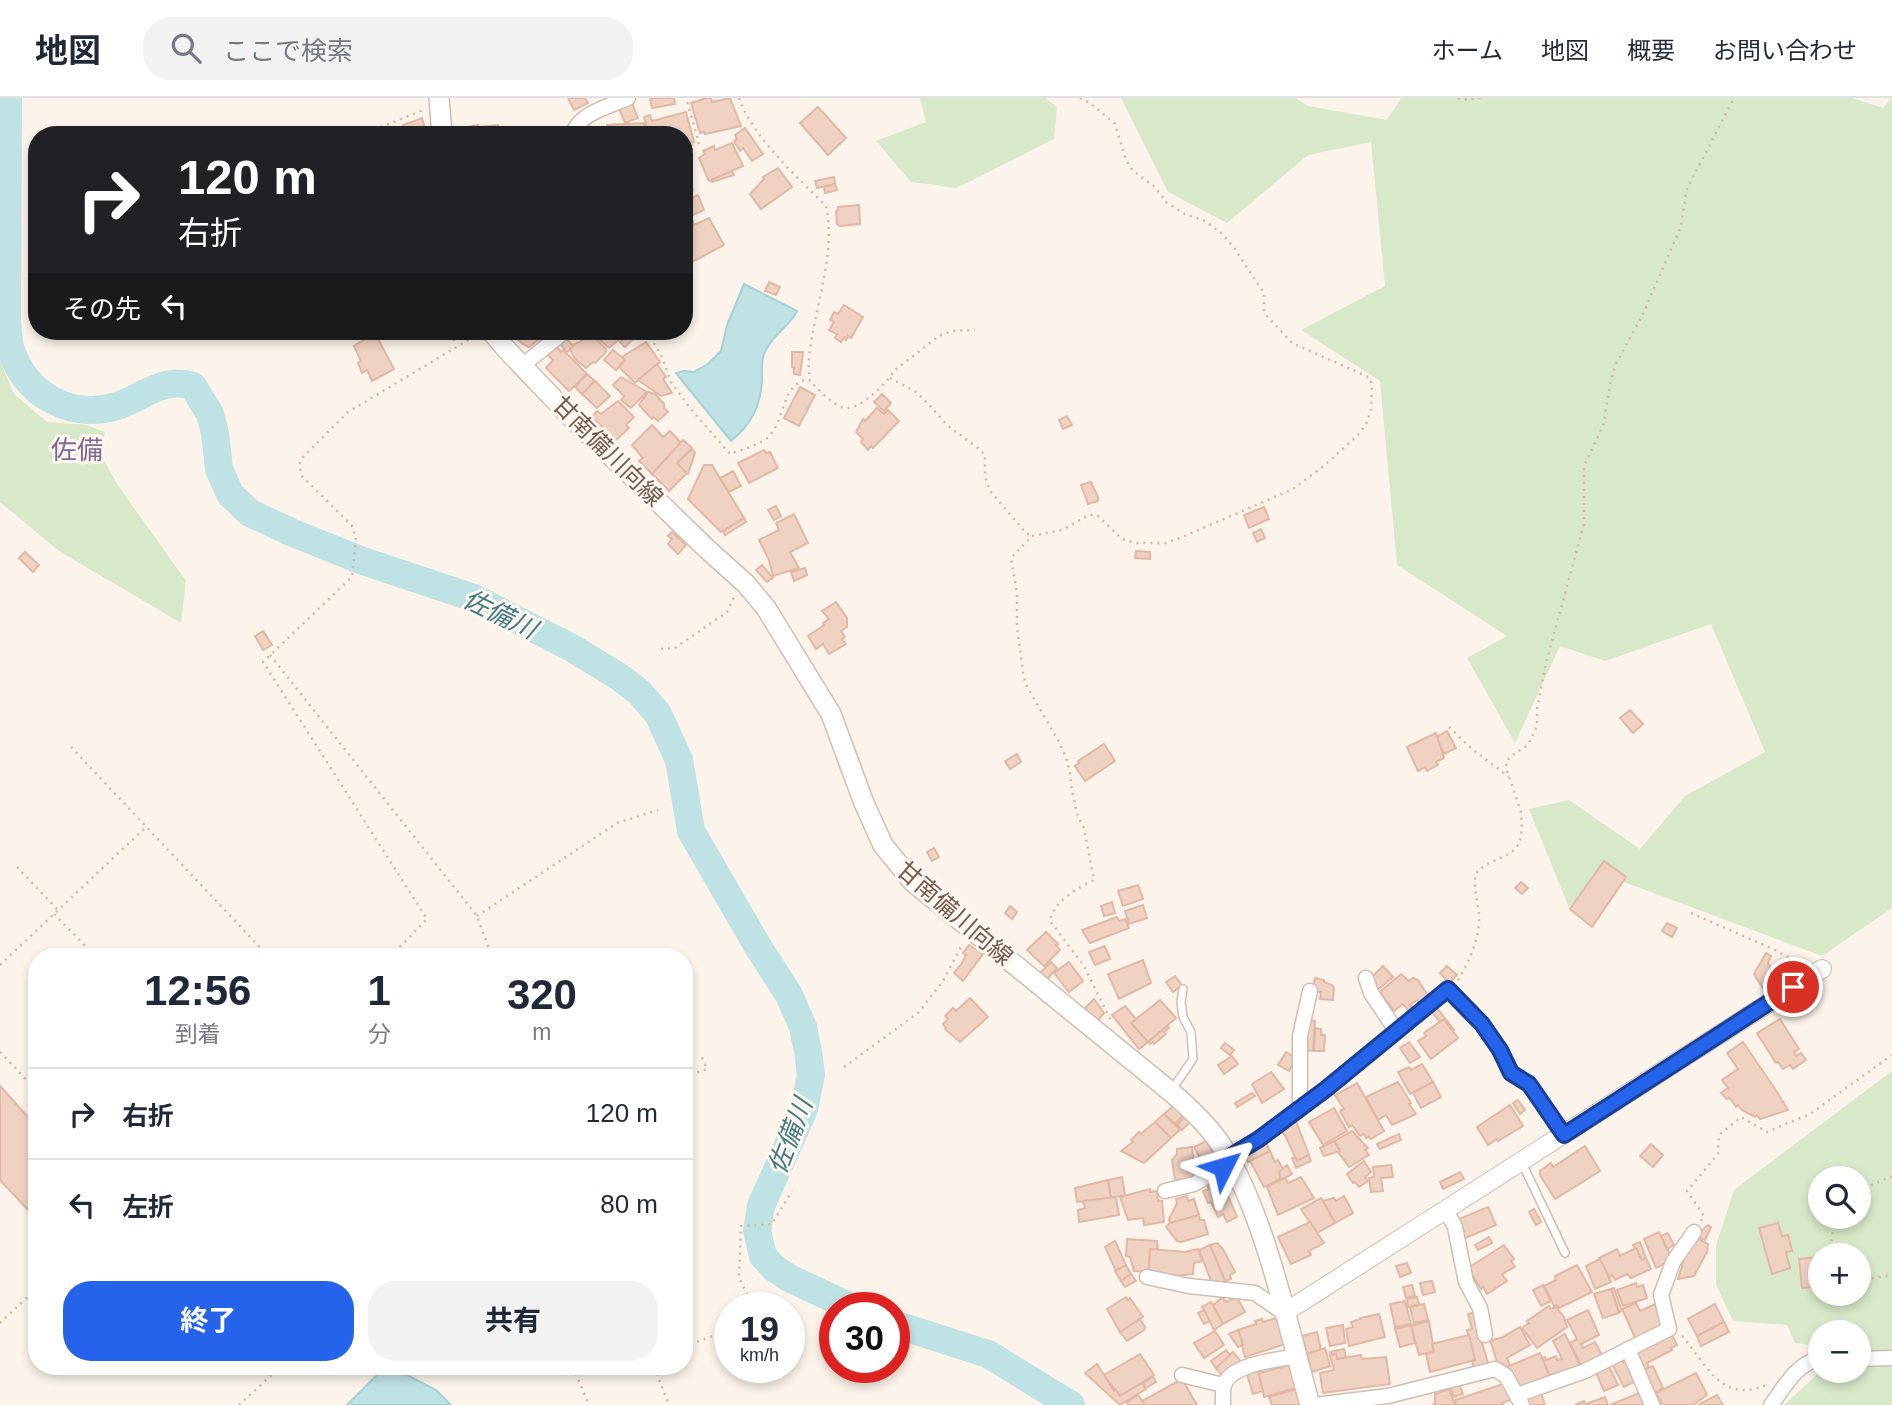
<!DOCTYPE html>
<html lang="ja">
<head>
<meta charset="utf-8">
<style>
  :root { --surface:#fff; --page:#f2f2f3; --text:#1f2937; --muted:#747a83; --line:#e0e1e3; --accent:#2563eb }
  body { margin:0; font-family:Arial,"Noto Sans JP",sans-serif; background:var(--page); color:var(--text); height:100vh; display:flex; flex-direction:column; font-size:26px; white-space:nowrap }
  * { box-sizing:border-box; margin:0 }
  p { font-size:23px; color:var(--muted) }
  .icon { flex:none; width:38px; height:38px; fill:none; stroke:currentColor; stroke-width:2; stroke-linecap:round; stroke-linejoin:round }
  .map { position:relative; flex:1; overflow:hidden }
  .sheet { position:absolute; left:28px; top:850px; width:665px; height:427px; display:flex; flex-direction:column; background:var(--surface); border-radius:28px; box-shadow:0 4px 10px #0003 }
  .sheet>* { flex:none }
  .banner { position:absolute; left:28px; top:28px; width:665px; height:214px; border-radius:28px; box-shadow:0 4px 10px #0003; background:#202124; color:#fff; overflow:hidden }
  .buttons { position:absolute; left:1808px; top:1068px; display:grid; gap:14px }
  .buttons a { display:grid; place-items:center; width:63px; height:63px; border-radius:50%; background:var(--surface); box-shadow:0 4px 10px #0003; font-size:35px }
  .speed { position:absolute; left:714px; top:1194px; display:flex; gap:14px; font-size:35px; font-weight:700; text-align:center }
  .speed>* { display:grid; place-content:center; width:91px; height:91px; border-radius:50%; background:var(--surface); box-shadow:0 4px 10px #0003; line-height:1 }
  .speed small { font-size:18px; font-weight:400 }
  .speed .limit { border:10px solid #d22; background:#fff; color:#111 }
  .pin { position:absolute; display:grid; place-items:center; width:60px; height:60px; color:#fff; margin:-30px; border:4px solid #fff; border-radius:50%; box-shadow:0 2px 7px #0007 }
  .me { position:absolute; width:77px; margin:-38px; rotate:50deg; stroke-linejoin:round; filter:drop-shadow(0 0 5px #0008) }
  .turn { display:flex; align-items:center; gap:24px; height:147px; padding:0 35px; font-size:32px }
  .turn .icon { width:91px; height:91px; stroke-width:2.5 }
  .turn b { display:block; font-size:49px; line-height:60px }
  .then { display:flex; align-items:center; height:66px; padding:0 35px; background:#0003; gap:14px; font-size:26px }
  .eta { display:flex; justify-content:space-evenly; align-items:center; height:119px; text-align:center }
  .eta b { font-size:42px; font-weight:700; line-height:49px }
  .button { display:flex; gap:14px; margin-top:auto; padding:14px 35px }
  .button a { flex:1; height:80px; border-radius:28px; background:var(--accent); color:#fff; font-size:28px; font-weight:700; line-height:80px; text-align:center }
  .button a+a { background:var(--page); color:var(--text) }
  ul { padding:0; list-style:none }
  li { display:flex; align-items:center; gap:21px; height:91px; padding:0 35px; border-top:2px solid var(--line) }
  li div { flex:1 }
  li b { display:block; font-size:26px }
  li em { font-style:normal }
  header { display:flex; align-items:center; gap:42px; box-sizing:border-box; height:98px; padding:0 35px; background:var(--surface); border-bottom:2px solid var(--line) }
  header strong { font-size:33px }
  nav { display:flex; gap:38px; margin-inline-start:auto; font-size:24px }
  .search { width:490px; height:63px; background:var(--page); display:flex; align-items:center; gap:18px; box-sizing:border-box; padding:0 24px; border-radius:28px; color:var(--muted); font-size:26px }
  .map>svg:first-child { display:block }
  .green { fill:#d8e9c9; fill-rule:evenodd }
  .water { fill:#bfe2e5; stroke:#a6d1d6; stroke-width:2 }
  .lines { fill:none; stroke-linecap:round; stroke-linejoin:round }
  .river { stroke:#bfe2e5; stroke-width:28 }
  .building { fill:#f0d2c3; stroke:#e2b8a4; stroke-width:2 }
  .service-casing { stroke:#d0beb2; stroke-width:10 }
  .minor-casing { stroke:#d0beb2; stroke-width:17 }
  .tertiary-casing { stroke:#d0beb2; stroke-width:20 }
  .secondary-casing { stroke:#d3beb0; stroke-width:22 }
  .path { stroke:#d5b6a6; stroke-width:2.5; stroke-dasharray:2 5; stroke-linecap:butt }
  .service { stroke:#fff; stroke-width:7 }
  .minor { stroke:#fff; stroke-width:14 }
  .tertiary { stroke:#fff; stroke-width:18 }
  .secondary { stroke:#fff; stroke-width:19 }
  .route-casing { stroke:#184099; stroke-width:18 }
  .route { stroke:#2563eb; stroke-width:12 }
  .labels { text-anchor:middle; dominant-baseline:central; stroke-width:6; stroke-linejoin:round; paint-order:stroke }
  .street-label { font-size:24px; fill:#765a4e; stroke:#fef8f1 }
  .neighbourhood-label { font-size:26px; fill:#806691; stroke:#fef8f1 }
  .water-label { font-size:26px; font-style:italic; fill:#457a81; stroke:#fef8f1 }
</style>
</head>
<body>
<header>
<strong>地図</strong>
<div class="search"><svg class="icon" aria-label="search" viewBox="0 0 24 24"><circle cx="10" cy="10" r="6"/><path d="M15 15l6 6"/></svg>ここで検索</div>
<nav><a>ホーム</a><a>地図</a><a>概要</a><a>お問い合わせ</a></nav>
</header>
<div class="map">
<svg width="1892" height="1307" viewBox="0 0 1892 1307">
  <rect width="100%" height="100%" fill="#fcf4ea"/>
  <!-- green -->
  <g class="green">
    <polygon points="920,0 1045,0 1057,9 1054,41 957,90 911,84 876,43 926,24"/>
    <polygon points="1121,0 1296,0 1308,8 1387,22 1401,0 1852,0 1883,10 1892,0 1892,810 1822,858 1600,775 1569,810 1529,711 1569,702 1640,751 1685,698 1765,654 1711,526 1605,563 1560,548 1515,645 1467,560 1507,538 1397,467 1380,283 1301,232 1385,188 1371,44 1308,57 1227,125 1168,94"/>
    <polygon points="0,263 14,296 47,324 87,327 105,334 101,357 119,389 186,483 181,525 59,453 0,404"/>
    <path d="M 1892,973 L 1892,1307 L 1784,1307 L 1822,1272 L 1858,1272 L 1858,1234 L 1820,1234 L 1820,1250 L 1819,1248 L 1795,1245 L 1787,1227 L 1733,1223 L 1716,1187 L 1716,1147 L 1734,1092 ZM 1820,1080 L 1858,1080 L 1858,1118 L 1820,1118 ZM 1820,1157 L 1858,1157 L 1858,1195 L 1820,1195 Z"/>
  </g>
  <!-- water -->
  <g class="water">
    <path d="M 744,186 L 797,213 C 791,228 772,236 764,256 C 761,264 762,274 762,283 C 760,310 751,326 731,343 L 676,275 L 684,273 L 694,274 L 708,266 L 721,253 L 727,227 Z"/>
    <polygon points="403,1275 436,1292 451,1307 347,1307 378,1276"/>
  </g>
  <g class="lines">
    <!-- river -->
    <g class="river">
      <path d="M 8,0 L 7,222 C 8,231 8,241 10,249 C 24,296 69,322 117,308 C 144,299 164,278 193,288 L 210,316 L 215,335 L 219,371 L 230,396 L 250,415 L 293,435 L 363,463 L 474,500 L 572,550 L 618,578 L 639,594 L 658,616 L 679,662 L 691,733 L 757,847 L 789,897 L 803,929 L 808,953 L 811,977 L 804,1011 L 761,1108 L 757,1133 L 763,1158 L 774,1170 L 789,1180 L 851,1209"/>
      <polyline points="894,1226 988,1256 1071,1307"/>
    </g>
  </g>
  <!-- building -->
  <g class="building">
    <polygon points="568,0 585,0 588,5 574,12"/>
    <polygon points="650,0 674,0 675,6 652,10"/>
    <polygon points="707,0 711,0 712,4 730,0 741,28 705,36 704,34 700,35 691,5"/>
    <polygon points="632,5 638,20 625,25 619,11"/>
    <polygon points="818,9 846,40 828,57 800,25"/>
    <polygon points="686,14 694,44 684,46 684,37 649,37 644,19 650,17 652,23"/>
    <polygon points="422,20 427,37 406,37 403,27"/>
    <polygon points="644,25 645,37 600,37 600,32 607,31 607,27"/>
    <polygon points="478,27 478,29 498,27 500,37 459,37 467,34 467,29"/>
    <polygon points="745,30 763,56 752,63 743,50 740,53 734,43 737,41 735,37"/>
    <polygon points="732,45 743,68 709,83 699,60 705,56 703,53 714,48 715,52"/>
    <polygon points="778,70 792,89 761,111 750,96 764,81 763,79"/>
    <polygon points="732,73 734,77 712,84 711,82"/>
    <polygon points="834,79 835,86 817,90 815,83"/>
    <polygon points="835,86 837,92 825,95 824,89"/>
    <polygon points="698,97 704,112 684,121 684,103"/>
    <polygon points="859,107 860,126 840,128 837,126 836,113 838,112 838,109"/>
    <polygon points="709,120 724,147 692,164 684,150 684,129 693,124 694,127"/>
    <polygon points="769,184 780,189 776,197 765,193"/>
    <polygon points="844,207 863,219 851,240 848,238 846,242 844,239 841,244 835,240 837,236 829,232 834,224 830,222 834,214 838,216"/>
    <polygon points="446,233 470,233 454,242"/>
    <polygon points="539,233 543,238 529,249 521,245 512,234"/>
    <polygon points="597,233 615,233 621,240 609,250 596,238 598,235"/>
    <polygon points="375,235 394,271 372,283 367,272 362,275 358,265 361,263 354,248"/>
    <polygon points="590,235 606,251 606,254 595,265 593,264 586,270 575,261 570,251 572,247 580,244"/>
    <polygon points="628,236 633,241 625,249 620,244"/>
    <polygon points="566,240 573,248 567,254 559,245"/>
    <polygon points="646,244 660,264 635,285 621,271 620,268 625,262 622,259"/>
    <polygon points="557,249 561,254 563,252 587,276 569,293 546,270 553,262 548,257"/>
    <polygon points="613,252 625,262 616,272 604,262"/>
    <polygon points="792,254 803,254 800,277 794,276 794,270 792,269"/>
    <polygon points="657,266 666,279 663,281 672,295 661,298 638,282"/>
    <polygon points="587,276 595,283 582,296 575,289"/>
    <polygon points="621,279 647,294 631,310 621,302 624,298 613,287"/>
    <polygon points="595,283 610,298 597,310 582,296"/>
    <polygon points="800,289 815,297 799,328 784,320"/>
    <polygon points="648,294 655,296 664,306 664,310 668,314 658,323 653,319 652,321 639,307"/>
    <polygon points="882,296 891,305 884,313 874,304"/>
    <polygon points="618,303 634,319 626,327 629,330 616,342 592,319 597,313 601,316"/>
    <polygon points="877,310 884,316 888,312 899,323 873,350 871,348 868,352 861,344 863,341 856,334 863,321 865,323"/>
    <polygon points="1067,318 1072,327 1063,331 1059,322"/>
    <polygon points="652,327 663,339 670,333 681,345 652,376 639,363 643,360 632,347"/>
    <polygon points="683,342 692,350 677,365 687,375 669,393 652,376"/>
    <polygon points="692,351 695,355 688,376 677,365"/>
    <polygon points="764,352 766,355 770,354 778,370 749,385 738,365"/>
    <polygon points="704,367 712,367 744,420 721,434 688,401"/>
    <polygon points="733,373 741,388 729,394 720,380"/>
    <polygon points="1091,384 1098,399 1098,403 1088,406 1081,387"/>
    <polygon points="776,408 781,418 774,422 768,412"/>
    <polygon points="1264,409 1269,421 1249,430 1244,417"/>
    <polygon points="794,416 808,445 790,454 799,470 773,478 769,462 759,442 779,432 776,425"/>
    <polygon points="744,420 746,424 725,437 723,433"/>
    <polygon points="1261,431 1265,440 1257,444 1253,435"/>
    <polygon points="672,434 686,447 678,456 668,446 672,441 668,438"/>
    <polygon points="1136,453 1150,454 1150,461 1135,460"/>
    <polygon points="25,454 39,467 33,474 19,460"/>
    <polygon points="762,467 773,480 767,484 756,472"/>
    <polygon points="805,470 807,477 794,483 791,474"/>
    <polygon points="836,504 847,520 847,529 841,533 845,539 842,541 846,546 829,556 823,546 816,551 808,538 824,527 823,525 829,521 822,513"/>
    <polygon points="263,533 272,547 263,552 255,538"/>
    <polygon points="1630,612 1643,626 1633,635 1620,620"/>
    <polygon points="1447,633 1456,650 1444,656 1436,639"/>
    <polygon points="1436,635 1444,660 1436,664 1438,667 1427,673 1425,669 1418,673 1407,649"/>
    <polygon points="1104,646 1115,663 1085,683 1075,668 1079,665 1078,663"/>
    <polygon points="1017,656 1021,664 1010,671 1005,663"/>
    <polygon points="934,750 939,759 932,763 927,754"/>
    <polygon points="1604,763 1626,779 1592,829 1570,811"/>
    <polygon points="1521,784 1528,790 1522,796 1515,790"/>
    <polygon points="1138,787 1143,801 1123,808 1118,793"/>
    <polygon points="1112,804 1115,815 1104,818 1101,808"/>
    <polygon points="1143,807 1147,820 1129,826 1125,813"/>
    <polygon points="1010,808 1017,814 1012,821 1005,815"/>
    <polygon points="1117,819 1119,823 1125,821 1129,830 1090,845 1082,832"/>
    <polygon points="1667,825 1677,830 1672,839 1662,833"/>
    <polygon points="1046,834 1058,846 1056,847 1060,852 1044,868 1027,852"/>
    <polygon points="969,847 983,856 963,883 954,875 962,865 966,857 963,855"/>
    <polygon points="1105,848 1110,861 1095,867 1089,854"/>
    <polygon points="1766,855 1771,858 1768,865 1779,883 1775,886 1777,888 1766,895 1754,876"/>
    <polygon points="1143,862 1151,885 1119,901 1108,876"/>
    <polygon points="1051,864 1057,870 1047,881 1040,875"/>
    <polygon points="1069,864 1083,883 1069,894 1054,875"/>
    <polygon points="1383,868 1393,879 1374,895 1368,883"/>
    <polygon points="1447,868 1457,877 1449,885 1440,875"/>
    <polygon points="1401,876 1409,883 1413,880 1418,882 1429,899 1421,907 1417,902 1410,907 1415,913 1411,916 1403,906 1394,913 1380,894"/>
    <polygon points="1175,878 1182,887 1173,894 1166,884"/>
    <polygon points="1315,880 1324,882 1324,884 1332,887 1334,890 1333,902 1320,901 1321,894 1312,894"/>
    <polygon points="970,900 988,919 960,944 945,931 946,930 943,926 948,921 945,918 953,910 956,913"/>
    <polygon points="1094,901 1104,915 1098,922 1084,911"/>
    <polygon points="1160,902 1176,920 1148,944 1131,925"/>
    <polygon points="1125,908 1136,921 1131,925 1148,944 1139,951 1112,917"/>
    <polygon points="1437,910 1454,932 1452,933 1444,921 1440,924 1432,914"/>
    <polygon points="1444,921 1458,940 1431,961 1418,943 1426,938 1424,935"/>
    <polygon points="1780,921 1799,951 1794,954 1796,958 1801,955 1806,962 1793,971 1790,967 1783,971 1778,964 1776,965 1757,935"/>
    <polygon points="1306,922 1315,923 1313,953 1304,952"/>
    <polygon points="1167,928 1169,930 1164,934 1166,936 1154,946 1153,944 1150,946 1148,944"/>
    <polygon points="1315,930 1321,931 1321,937 1325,937 1324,953 1314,953"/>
    <polygon points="1409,944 1420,959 1410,965 1400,950"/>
    <polygon points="1743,944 1775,991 1788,1012 1760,1021 1757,1017 1755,1019 1742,1012 1738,1007 1736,1009 1730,1000 1727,1001 1721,995 1728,990 1722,982 1738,971 1727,955"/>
    <polygon points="1225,945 1234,952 1230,957 1221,950"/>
    <polygon points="1286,954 1296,960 1289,973 1278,967"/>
    <polygon points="1232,958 1238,966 1224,976 1218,967"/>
    <polygon points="1422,966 1433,984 1410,996 1398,974 1409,969 1411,972"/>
    <polygon points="1271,974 1284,991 1262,1005 1252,986"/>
    <polygon points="1398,984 1411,1005 1409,1006 1416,1016 1392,1027 1386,1017 1378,1022 1366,999"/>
    <polygon points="1433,984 1441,999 1421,1010 1413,995"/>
    <polygon points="1357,985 1384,1033 1371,1041 1369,1039 1366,1040 1364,1036 1360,1038 1352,1027 1349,1029 1340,1013 1344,1011 1335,997"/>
    <polygon points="0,988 37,1029 37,1108 30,1114 0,1082"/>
    <polygon points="1252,995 1255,998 1237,1009 1235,1005"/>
    <polygon points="1518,1002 1525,1012 1520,1016 1513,1005"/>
    <polygon points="1510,1007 1523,1028 1498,1043 1497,1041 1488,1047 1477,1029"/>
    <polygon points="1173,1008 1183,1017 1175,1026 1164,1016"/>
    <polygon points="1334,1010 1347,1033 1323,1047 1309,1024"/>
    <polygon points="1164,1016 1180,1032 1171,1040 1155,1024"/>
    <polygon points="1184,1019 1190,1024 1182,1032 1177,1027"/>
    <polygon points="1295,1021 1309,1057 1297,1063 1285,1037 1280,1033"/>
    <polygon points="1155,1024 1171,1040 1144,1065 1121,1053 1133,1044 1131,1042 1139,1034 1141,1036"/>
    <polygon points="1352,1033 1368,1050 1365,1052 1369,1057 1349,1069 1338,1054 1340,1053 1334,1043"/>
    <polygon points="1399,1036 1401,1042 1380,1051 1377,1046"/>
    <polygon points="1206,1043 1213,1055 1201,1062 1194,1049"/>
    <polygon points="1334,1043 1340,1053 1324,1058 1320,1050"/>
    <polygon points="1266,1045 1270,1053 1248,1064 1244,1056"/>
    <polygon points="1651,1046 1663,1057 1653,1069 1640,1058"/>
    <polygon points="1585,1048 1600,1073 1555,1101 1540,1077 1540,1073 1551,1065 1553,1069"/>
    <polygon points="1192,1049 1195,1080 1175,1082 1172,1062 1177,1056 1177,1051"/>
    <polygon points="1270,1053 1275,1064 1278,1062 1283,1071 1279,1074 1282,1080 1264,1089 1250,1063"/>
    <polygon points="1309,1057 1311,1063 1296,1070 1292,1060 1295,1059 1297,1063"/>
    <polygon points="1364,1063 1371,1074 1365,1079 1368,1083 1359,1089 1355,1084 1353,1085 1347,1076"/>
    <polygon points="1287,1067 1292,1076 1281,1082 1279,1074"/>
    <polygon points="1391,1067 1393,1079 1381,1080 1383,1093 1371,1094 1369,1080 1374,1079 1373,1069"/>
    <polygon points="1460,1074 1464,1081 1443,1091 1440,1084"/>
    <polygon points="1219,1077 1237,1119 1227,1124 1223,1116 1218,1119 1211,1104 1208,1105 1203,1093 1209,1091 1205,1083"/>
    <polygon points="1122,1079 1125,1097 1111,1100 1108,1082"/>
    <polygon points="1301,1079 1314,1100 1278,1117 1267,1089 1285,1080 1288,1085"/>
    <polygon points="1108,1082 1111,1100 1077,1104 1075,1090"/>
    <polygon points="1150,1091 1150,1094 1157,1093 1158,1103 1162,1103 1164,1124 1144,1127 1143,1120 1128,1122 1120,1099"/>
    <polygon points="1187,1098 1188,1103 1194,1101 1199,1117 1170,1125 1169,1121 1177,1105 1176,1101"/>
    <polygon points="1344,1098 1353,1115 1335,1125 1323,1103 1334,1100 1336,1103"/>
    <polygon points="1116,1099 1119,1117 1079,1124 1078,1112 1085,1110 1083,1103"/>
    <polygon points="1321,1100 1335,1125 1317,1135 1301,1111"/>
    <polygon points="1488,1109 1496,1127 1463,1141 1459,1121"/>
    <polygon points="1534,1111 1541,1124 1536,1127 1529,1114"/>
    <polygon points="1199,1117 1200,1122 1204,1122 1208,1136 1181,1144 1177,1143 1166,1129 1170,1125"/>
    <polygon points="1310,1124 1324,1145 1309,1153 1311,1157 1291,1166 1278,1139"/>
    <polygon points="1778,1125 1782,1138 1788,1137 1792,1153 1786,1154 1790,1170 1772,1176 1759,1130"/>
    <polygon points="1708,1127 1711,1129 1705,1142 1695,1138"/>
    <polygon points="1659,1134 1670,1157 1666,1165 1656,1170 1644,1141"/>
    <polygon points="1668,1135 1674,1147 1667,1151 1661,1138"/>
    <polygon points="1489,1139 1492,1145 1478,1152 1475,1147"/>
    <polygon points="1696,1140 1708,1146 1707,1154 1694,1178 1678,1181 1683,1165 1679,1163"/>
    <polygon points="1127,1141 1157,1143 1158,1151 1150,1151 1149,1174 1134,1173 1130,1159 1126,1158"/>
    <polygon points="1115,1143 1126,1167 1116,1173 1105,1149"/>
    <polygon points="1640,1144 1646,1160 1642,1162 1633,1147"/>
    <polygon points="1217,1145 1223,1151 1235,1174 1230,1177 1231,1181 1225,1183 1210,1147"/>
    <polygon points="1210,1147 1225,1183 1213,1188 1199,1152"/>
    <polygon points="1504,1147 1514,1161 1511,1163 1515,1169 1502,1176 1507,1183 1487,1196 1483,1189 1481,1191 1468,1170"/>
    <polygon points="1636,1150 1642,1162 1646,1160 1651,1171 1631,1180 1627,1176 1615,1182 1612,1177 1609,1179 1599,1160 1617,1151 1620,1158"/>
    <polygon points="1150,1151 1185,1154 1198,1151 1202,1163 1194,1165 1193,1176 1174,1178 1149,1174"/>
    <polygon points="1820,1159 1820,1188 1802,1190 1799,1161"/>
    <polygon points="1600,1161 1611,1184 1595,1191 1586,1168"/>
    <polygon points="1407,1165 1411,1175 1400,1179 1396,1168"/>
    <polygon points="1126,1167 1131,1176 1121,1183 1115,1173"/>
    <polygon points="1577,1167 1592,1194 1559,1210 1557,1207 1554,1208 1544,1188 1556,1182 1555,1178"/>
    <polygon points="1131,1176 1136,1183 1125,1189 1121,1183"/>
    <polygon points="1432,1183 1435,1194 1423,1197 1420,1185"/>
    <polygon points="1636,1185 1637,1189 1643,1187 1647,1200 1623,1208 1617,1192"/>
    <polygon points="1412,1187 1415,1198 1406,1200 1403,1189"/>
    <polygon points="1543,1187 1551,1203 1541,1208 1533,1192"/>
    <polygon points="1614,1190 1622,1213 1619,1214 1611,1191"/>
    <polygon points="1611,1191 1619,1215 1603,1220 1594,1196"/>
    <polygon points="1126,1199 1128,1202 1130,1200 1143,1219 1120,1234 1107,1211"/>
    <polygon points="1223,1199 1225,1204 1237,1199 1245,1214 1223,1226 1213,1207"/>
    <polygon points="1417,1199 1419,1206 1408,1209 1407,1201"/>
    <polygon points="1405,1203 1411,1226 1395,1229 1390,1206"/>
    <polygon points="1211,1204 1223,1226 1214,1232 1202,1209"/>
    <polygon points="1636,1205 1640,1213 1655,1206 1664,1229 1636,1242 1622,1211"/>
    <polygon points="1424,1206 1428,1222 1414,1225 1410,1209"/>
    <polygon points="1715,1206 1724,1224 1697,1238 1688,1221"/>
    <polygon points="1549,1208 1551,1211 1556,1209 1564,1219 1567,1229 1537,1250 1522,1230 1529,1225 1527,1223"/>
    <polygon points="1204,1212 1210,1223 1204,1226 1198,1215"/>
    <polygon points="1588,1212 1599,1237 1581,1246 1583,1250 1595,1244 1603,1259 1582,1269 1570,1245 1577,1241 1567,1222"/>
    <polygon points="1473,1215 1489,1268 1474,1272 1472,1263 1475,1262 1467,1232 1472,1231 1468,1216"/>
    <polygon points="1379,1216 1385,1239 1349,1248 1346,1231 1353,1229 1351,1224 1360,1221 1360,1220"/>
    <polygon points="1276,1220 1285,1246 1245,1259 1238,1232 1256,1226 1255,1223 1262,1221 1263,1224"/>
    <polygon points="1140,1221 1145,1229 1144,1232 1127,1243 1120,1234"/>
    <polygon points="1429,1223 1434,1253 1419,1257 1411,1228"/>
    <polygon points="1724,1224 1729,1234 1701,1248 1697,1238"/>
    <polygon points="1343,1227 1345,1245 1330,1248 1326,1230"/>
    <polygon points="1411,1227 1415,1245 1400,1249 1395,1231"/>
    <polygon points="1520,1229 1530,1247 1507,1260 1510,1268 1507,1269 1509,1272 1506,1274 1503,1266 1498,1267 1490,1242 1501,1240"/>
    <polygon points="1238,1232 1243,1247 1238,1249 1229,1236"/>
    <polygon points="1215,1233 1224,1247 1204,1260 1194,1245"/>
    <polygon points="1317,1234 1321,1251 1307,1256 1302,1238"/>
    <polygon points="1565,1236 1581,1269 1550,1279 1542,1260 1545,1259 1546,1262 1556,1258 1557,1262 1562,1261 1553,1243"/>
    <polygon points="1469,1237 1475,1262 1430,1274 1426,1256 1434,1253 1432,1246"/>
    <polygon points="1672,1237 1677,1247 1671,1250 1672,1252 1647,1265 1649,1270 1643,1272 1635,1254"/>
    <polygon points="1325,1250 1330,1268 1312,1274 1307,1256"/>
    <polygon points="1344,1251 1346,1259 1337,1261 1336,1256 1330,1257 1330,1254"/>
    <polygon points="1226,1252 1231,1258 1216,1270 1211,1263"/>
    <polygon points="1233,1254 1242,1265 1223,1279 1216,1270"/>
    <polygon points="1540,1255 1550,1279 1518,1290 1507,1269"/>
    <polygon points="1140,1256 1154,1277 1120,1298 1104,1277"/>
    <polygon points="1336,1256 1337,1261 1361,1257 1362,1261 1386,1259 1390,1286 1323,1295 1320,1275 1334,1272 1330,1257"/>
    <polygon points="1620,1259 1622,1264 1626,1264 1636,1283 1624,1289 1611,1264"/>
    <polygon points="1097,1266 1114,1293 1116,1292 1120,1298 1142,1285 1146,1291 1120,1307 1085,1275"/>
    <polygon points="1608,1266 1618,1287 1604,1293 1595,1272"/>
    <polygon points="1290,1267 1296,1290 1264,1299 1259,1275"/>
    <polygon points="1653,1268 1663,1290 1653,1296 1643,1272"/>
    <polygon points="1261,1270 1262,1274 1258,1275 1263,1293 1253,1296 1246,1273"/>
    <polygon points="1696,1275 1707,1297 1693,1307 1662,1307 1656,1295"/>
    <polygon points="1153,1279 1156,1284 1146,1290 1143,1285"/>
    <polygon points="1182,1281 1197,1307 1145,1307 1142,1303"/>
    <polygon points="1458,1283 1463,1296 1454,1299 1449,1286"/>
    <polygon points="1506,1285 1513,1301 1502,1305 1503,1307 1457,1307 1455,1302"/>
    <polygon points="1297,1291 1302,1307 1272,1307 1269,1299"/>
    <polygon points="1449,1291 1455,1307 1432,1307 1435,1306 1435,1296"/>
    <polygon points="1540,1292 1545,1307 1526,1307 1524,1299"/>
    <polygon points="1639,1295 1644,1307 1610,1307"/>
    <polygon points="1138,1297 1145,1307 1128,1307 1127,1304"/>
    <polygon points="1717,1297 1723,1307 1698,1307"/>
    <polygon points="1605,1299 1608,1307 1575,1307 1584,1303 1586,1306"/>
  </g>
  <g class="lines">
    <defs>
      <g id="service">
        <polyline points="1171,993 1193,961 1191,934 1183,919 1181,904 1183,891"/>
        <polyline points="1522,1065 1565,1155"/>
      </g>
      <g id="minor">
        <path d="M 573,37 C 577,16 610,8 628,0"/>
        <polyline points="522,268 565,233"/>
        <polyline points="1366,880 1371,895 1397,934"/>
        <polyline points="1300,1010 1300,938 1310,893"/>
        <polyline points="1165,1093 1194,1086 1223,1069 1228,1060 1259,1041 1326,991 1448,891 1482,926 1500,952 1511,975 1529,986 1564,1037"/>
        <polyline points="1446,1112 1455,1129 1466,1184 1480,1210 1485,1237"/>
        <polyline points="1147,1179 1189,1188 1255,1195 1284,1215"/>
        <polyline points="1628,1251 1652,1307"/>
        <polyline points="1858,1261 1892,1260"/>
        <polyline points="1182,1277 1223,1287"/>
        <polyline points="1517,1297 1585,1273 1669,1231 1661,1197 1673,1164 1694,1134"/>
        <path d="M 1223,1307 C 1223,1300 1222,1291 1225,1285 C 1233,1266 1277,1262 1296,1258"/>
        <polyline points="1315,1307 1388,1298 1495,1271 1506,1278 1522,1307"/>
        <path d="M 1771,1307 C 1786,1287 1795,1267 1820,1260"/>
      </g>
      <polyline id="tertiary" points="1284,1215 1822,871"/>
      <g id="secondary">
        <polyline points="439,0 442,37"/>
        <path d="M 491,233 L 507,252 L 572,320 L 706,450 L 746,486 L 766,510 L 831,616 L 864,705 L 883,747 L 913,784 L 1171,994 C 1190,1010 1208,1027 1222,1048 C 1266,1119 1287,1226 1310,1307"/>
      </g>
    </defs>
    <!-- service casing -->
    <use href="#service" class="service-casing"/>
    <!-- minor casing -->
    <use href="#minor" class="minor-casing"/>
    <!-- tertiary casing -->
    <use href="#tertiary" class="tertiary-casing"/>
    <!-- secondary casing -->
    <use href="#secondary" class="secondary-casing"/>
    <!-- path -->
    <g class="path">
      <path d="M 739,0 C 751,37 798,80 826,108 C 835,148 820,194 813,234 C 810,250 807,266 810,283 C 819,292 829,303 841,309 C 857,316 887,285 895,272 L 939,238 L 951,233 L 975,232"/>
      <path d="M 1080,0 L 1090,5 L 1115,26 L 1126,62 L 1132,72 L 1155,89 L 1167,105 L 1185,116 L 1205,123 L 1221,135 L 1232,147 L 1264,195 L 1264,212 L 1267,218 L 1292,245 L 1364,277 L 1370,280 L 1372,287 L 1371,311 L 1367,324 L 1360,335 L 1325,367 L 1293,391 L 1180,440 L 1166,445 L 1136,445 L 1122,441 L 1097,417 L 1089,417 L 1062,432 L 1032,438 L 1011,460 L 1017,495 L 1017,529 L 1023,574 L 1026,587 L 1058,642 L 1066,659 L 1070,674 L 1071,687 L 1077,716 L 1084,730 L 1094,782 C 1077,790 1053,804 1050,823 L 1084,868 L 1110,921"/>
      <polyline points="1458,0 1462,2 1481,0"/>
      <polyline points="361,37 423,12"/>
      <polyline points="684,49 699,45 686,0"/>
      <polyline points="684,71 694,96"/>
      <polyline points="28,140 37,140"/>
      <path d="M 647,233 L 662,259 L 671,284 L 690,310 L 730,356 C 742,351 762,347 770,337 C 786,319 781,286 809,281"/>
      <polyline points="890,280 918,295 947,327 979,351 985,357 985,379 990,393 1026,435 1032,438"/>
      <polyline points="661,551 675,550 727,514 734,499"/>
      <polyline points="270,557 477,818 492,859"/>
      <polyline points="1449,629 1472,651 1509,679"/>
      <polyline points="71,649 269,859"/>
      <polyline points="17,769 58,812"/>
      <polyline points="1691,815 1773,851 1801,866"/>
      <polyline points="54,816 96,859"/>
      <polyline points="477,818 617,725 658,712"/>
      <polyline points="390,859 427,821 263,564 352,479 356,440 352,428 302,378 299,367 303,359 348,314 475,238"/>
      <polyline points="0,867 146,729"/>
      <path d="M 1458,882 C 1469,864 1480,840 1479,819 C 1478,803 1473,790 1476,775 L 1485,767 L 1511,755 L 1519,746 L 1522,731 L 1521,714 L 1507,673 L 1506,664 L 1511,658 L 1528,647 L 1537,628 L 1537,611 L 1546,565 L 1584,426 L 1584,368 L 1603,328 L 1611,282 L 1616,266 L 1644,214 L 1681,128 L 1686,93 L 1734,0"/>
      <polyline points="0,954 37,993"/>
      <polyline points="844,969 918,915 943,883 962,847"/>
      <polyline points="684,979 707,971 701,957"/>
      <polyline points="1858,1093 1892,1078"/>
      <polyline points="1701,1123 1704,1118 1687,1093 1718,1056 1719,1037 1741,1019 1767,1034 1810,1016 1892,957"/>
      <polyline points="1830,1157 1833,1130 1838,1118"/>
      <polyline points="1858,1183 1892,1177"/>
      <polyline points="754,1209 739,1180 741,1128 772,1126 792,1093"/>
      <polyline points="0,1225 37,1190"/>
      <path d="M 1682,1238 C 1707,1266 1720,1306 1766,1287"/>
      <polyline points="684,1249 730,1231"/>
      <polyline points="573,1269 589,1307"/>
      <polyline points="654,1269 669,1307"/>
      <polyline points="239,1307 280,1269"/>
    </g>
    <!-- service -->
    <use href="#service" class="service"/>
    <!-- minor -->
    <use href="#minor" class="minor"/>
    <!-- tertiary -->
    <use href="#tertiary" class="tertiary"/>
    <!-- secondary -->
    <use href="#secondary" class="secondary"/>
  </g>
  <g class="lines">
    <defs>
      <polyline id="route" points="1223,1069 1228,1060 1259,1041 1326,991 1448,891 1482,926 1500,952 1511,975 1529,986 1564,1037 1793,889"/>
    </defs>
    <!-- route casing -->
    <use href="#route" class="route-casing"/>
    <!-- route -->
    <use href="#route" class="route"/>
  </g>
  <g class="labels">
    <!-- street labels -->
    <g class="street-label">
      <text transform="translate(608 353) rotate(45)">甘南備川向線</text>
      <text transform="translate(955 815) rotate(41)">甘南備川向線</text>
    </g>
    <!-- neighbourhood labels -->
    <g class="neighbourhood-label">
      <text x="77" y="352">佐備</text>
    </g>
    <!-- water labels -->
    <g class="water-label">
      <text transform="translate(500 516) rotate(26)">佐備川</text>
      <text transform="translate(790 1038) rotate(-69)">佐備川</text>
    </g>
  </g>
</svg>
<div class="buttons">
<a><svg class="icon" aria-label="search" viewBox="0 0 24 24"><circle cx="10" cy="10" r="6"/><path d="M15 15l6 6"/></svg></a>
<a>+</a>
<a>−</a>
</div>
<div class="speed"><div>19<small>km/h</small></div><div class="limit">30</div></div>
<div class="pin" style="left:1793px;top:889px;background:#d93025"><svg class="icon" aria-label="arrive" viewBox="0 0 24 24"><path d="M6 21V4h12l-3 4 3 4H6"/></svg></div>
<svg class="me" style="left:1223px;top:1069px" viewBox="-20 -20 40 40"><path d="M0-17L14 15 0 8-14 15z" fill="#2563eb" stroke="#fff" stroke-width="4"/></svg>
<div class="banner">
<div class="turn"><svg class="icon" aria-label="right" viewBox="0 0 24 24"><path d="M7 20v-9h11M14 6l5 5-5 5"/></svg><div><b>120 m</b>右折</div></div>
<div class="then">その先<svg class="icon" aria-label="left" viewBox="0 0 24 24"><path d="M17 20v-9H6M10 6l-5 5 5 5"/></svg></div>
</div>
<section class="sheet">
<div class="eta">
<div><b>12:56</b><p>到着</p></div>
<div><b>1</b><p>分</p></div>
<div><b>320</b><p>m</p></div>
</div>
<ul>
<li><svg class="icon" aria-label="right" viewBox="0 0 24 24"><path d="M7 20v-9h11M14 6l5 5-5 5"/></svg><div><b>右折</b></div><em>120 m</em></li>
<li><svg class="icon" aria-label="left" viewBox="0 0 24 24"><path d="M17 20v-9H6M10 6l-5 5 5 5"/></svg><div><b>左折</b></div><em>80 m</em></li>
</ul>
<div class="button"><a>終了</a><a>共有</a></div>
</section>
</div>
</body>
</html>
